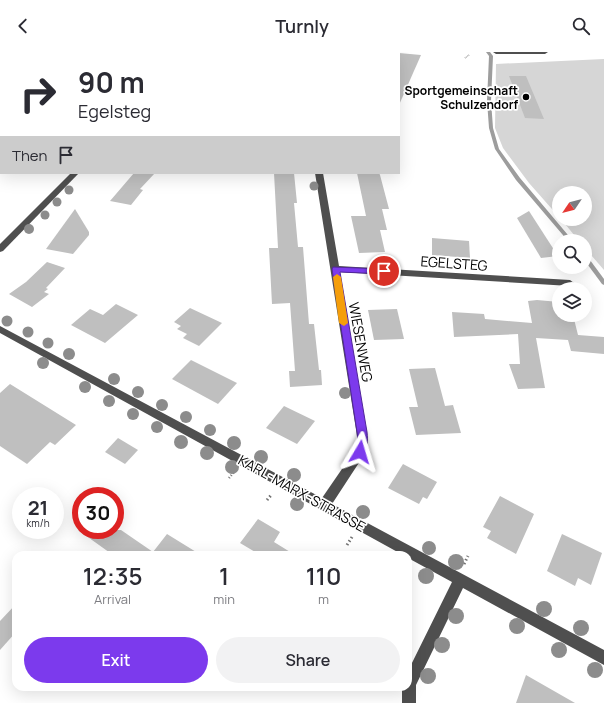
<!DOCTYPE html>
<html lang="en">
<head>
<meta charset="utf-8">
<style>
  :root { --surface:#fff; --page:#f2f2f3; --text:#2b2b33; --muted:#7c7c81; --accent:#7c3aed }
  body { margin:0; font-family:Manrope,sans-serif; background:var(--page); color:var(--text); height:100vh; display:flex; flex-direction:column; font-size:15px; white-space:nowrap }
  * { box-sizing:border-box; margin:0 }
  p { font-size:13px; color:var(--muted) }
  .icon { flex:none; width:22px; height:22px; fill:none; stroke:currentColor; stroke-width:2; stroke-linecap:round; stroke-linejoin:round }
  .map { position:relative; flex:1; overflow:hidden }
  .panel { position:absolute; left:12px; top:499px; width:400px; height:140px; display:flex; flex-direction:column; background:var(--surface); border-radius:12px; box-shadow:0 4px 16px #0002 }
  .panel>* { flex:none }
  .banner { position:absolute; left:0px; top:0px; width:400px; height:122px; box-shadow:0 4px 16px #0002; background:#fff; color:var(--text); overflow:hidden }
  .needle { width:26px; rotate:235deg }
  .fabs { position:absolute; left:552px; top:134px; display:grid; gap:8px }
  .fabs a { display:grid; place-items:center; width:40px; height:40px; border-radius:50%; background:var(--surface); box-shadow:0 4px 16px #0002; font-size:20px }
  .speed { position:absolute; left:12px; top:435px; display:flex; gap:8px; font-size:20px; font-weight:700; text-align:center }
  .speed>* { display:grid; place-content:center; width:52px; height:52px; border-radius:50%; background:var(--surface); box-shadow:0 4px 16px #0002; line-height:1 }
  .speed small { font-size:10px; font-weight:400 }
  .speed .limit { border:6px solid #d22; background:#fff; color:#111 }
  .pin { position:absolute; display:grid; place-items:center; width:34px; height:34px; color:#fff; margin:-17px; border:2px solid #fff; border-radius:50%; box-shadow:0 1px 4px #0007 }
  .me { position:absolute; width:44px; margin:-22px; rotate:7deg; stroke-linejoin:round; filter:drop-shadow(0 0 3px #0008) }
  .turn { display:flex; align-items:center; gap:14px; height:84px; padding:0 12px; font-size:18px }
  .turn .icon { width:52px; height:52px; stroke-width:2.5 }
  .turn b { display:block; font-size:28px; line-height:34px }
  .then { display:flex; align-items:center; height:38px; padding:0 12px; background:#0003; gap:8px; font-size:15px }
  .eta { display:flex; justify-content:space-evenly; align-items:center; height:68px; text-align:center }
  .eta b { font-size:24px; font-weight:600; line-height:28px }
  .cta { display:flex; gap:8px; margin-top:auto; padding:8px 12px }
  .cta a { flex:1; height:46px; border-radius:24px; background:var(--accent); color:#fff; font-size:16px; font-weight:600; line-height:46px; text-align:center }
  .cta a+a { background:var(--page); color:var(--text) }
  header { display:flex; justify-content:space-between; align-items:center; height:52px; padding:0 12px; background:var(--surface); font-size:18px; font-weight:600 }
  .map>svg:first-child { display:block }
  .green { fill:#d6d6d6 }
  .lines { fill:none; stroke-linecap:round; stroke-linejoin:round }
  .stream { fill:#9d9d9d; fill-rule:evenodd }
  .building { fill:#bfbfbf }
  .path-far2 { stroke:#717171; stroke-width:1.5; stroke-dasharray:0.5 1; stroke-linecap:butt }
  .path-far1 { stroke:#717171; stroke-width:2.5; stroke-dasharray:1 2; stroke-linecap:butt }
  .path { stroke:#717171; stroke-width:3; stroke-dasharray:1.5 2.5; stroke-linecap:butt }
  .minor { fill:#4f4f4f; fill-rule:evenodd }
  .tree { fill:#8c8c8c }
  .route { fill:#7c3aed; stroke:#51269a }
  .slow { fill:#f59e0b }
  .poi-dot { fill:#000; stroke:#fff; stroke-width:1.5 }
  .labels { text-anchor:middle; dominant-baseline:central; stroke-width:3.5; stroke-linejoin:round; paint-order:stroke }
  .far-poi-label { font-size:12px; font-weight:bold; fill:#000; stroke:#fff; text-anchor:end }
  .street-label { font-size:14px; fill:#000; stroke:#fff }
</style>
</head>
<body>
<header><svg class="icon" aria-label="back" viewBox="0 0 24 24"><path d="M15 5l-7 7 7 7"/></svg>Turnly<svg class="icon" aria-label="search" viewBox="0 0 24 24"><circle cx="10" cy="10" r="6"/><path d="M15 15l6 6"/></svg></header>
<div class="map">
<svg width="604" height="651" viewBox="0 0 604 651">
  <rect width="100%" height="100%" fill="#fff"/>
  <!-- green -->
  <polygon class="green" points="604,7 604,218 585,196 585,189 579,189 561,167 585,167 585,141 559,141 559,165 529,131 503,96 495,76 496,12"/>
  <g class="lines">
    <!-- stream -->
    <g class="stream">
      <polygon points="486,0 490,0 493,4 491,49 493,76 499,97 520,126 573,189 568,189 516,128 495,97 489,76 487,49 489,4"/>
      <polygon points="585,203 587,204 604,227 604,233 602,232 585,209"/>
    </g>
  </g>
  <!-- building -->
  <g class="building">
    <polygon points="399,1 421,3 399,53"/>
    <polygon points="509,24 526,24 544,67 525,66"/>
    <polygon points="134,121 155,121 140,137 143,138 131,153 110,149"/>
    <polygon points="274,121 294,121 297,151 294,151 298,195 303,195 309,272 314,272 319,318 321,318 322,333 290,335 289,319 295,319 290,251 272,252 269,196 278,196"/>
    <polygon points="357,121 379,121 380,123 389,157 382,157 387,178 380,178 385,200 359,201 351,164 366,164"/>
    <polygon points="75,157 89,180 89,183 73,202 46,197"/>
    <polygon points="529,159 558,204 541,206 517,166"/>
    <polygon points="432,186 469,189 470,206 432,203"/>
    <polygon points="47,210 65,216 46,236 48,237 44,240 49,242 32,255 9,242 26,230"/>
    <polygon points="537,248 559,250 559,263 573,263 578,283 604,285 604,302 571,299 568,288 536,286 545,336 518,337 509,312 520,312 518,282 454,285 452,260 484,262 485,267 532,271 528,249"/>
    <polygon points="116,252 138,263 105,291 71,273 90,257 103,263"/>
    <polygon points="190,256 222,271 199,294 183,286 187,282 177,277 181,274 174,270"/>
    <polygon points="397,257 404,287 374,288 368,258"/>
    <polygon points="191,308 237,331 218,352 172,327"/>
    <polygon points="435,316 445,354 453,353 461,381 416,383 409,355 418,355 409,317"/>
    <polygon points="10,332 76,373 55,393 50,390 27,412 0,394 0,341"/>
    <polygon points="284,354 315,369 297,392 266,376"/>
    <polygon points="118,386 138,398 125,412 105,400"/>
    <polygon points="403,412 437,430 427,447 423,445 419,452 388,436"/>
    <polygon points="500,444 534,462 516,502 487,486 491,479 483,475"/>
    <polygon points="258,467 280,480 274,490 295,503 260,503 240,491"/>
    <polygon points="78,478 121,478 153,500 167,482 201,503 113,503"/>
    <polygon points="562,482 602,501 591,533 578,526 575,534 547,519"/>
    <polygon points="16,552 16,580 0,598 0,569"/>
    <polygon points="526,623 575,651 516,651"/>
  </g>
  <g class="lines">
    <!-- path-far2 -->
    <polyline class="path-far2" points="465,6 469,3"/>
    <!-- path-far1 -->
    <polyline class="path-far1" points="229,426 234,420"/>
    <!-- path -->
    <g class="path">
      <polyline points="267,448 272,442"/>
      <polyline points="347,493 352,485"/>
      <polyline points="464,512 468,504"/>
    </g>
    <!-- minor -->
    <g class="minor">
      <polygon points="190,0 196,0 189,1"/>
      <polygon points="366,0 372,0 365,1"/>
      <polygon points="493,0 548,0 545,2 496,2"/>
      <rect x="0" y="55" width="1" height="4"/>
      <polygon points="71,121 79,121 3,199 0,200 0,192"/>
      <polygon points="315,121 323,121 339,214 570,228 574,231 570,234 339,220 368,390 364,403 332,452 604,598 604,613 463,536 416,633 416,651 402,651 402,635 408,635 408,619 452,530 408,506 408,503 403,503 0,281 0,274 322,446 355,398 358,390"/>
    </g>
  </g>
  <!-- trees -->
  <g class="tree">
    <circle cx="314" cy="134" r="4.5"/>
    <circle cx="69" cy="138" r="4.5"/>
    <circle cx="57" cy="150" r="4.5"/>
    <circle cx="45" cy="163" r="4.5"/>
    <circle cx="29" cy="177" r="5"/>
    <circle cx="7" cy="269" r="5.5"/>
    <circle cx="28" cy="280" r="5.5"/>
    <circle cx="48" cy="291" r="5.5"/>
    <circle cx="69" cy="302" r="6"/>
    <circle cx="43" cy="311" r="6"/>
    <circle cx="114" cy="327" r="6"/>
    <circle cx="85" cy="335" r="6"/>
    <circle cx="138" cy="340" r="6"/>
    <circle cx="345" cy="341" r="6"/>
    <circle cx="109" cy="349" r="6"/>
    <circle cx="162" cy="353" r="6"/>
    <circle cx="133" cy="362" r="6"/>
    <circle cx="186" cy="365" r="6"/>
    <circle cx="157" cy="375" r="6"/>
    <circle cx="210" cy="378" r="6"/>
    <circle cx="181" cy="390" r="7"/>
    <circle cx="234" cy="391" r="7"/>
    <circle cx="207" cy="401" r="7"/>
    <circle cx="261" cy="405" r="7"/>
    <circle cx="232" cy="415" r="7"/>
    <circle cx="294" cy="423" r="7"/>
    <circle cx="297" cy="452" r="7"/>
    <circle cx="363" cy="460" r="7"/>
    <circle cx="429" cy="496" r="7"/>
    <circle cx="456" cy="510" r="8"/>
    <circle cx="426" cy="524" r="8"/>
    <circle cx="544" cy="557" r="8"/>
    <circle cx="456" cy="564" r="8"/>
    <circle cx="517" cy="574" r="8"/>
    <circle cx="581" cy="576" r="8"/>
    <circle cx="442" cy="593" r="8"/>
    <circle cx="559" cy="598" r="8"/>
    <circle cx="595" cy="618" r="8"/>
    <circle cx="428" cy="624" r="8"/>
  </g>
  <!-- route -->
  <path class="route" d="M 333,215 L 384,217 L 388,219 L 384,222 L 340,220 L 367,380 C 368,389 367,395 363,403 L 360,404 L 356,403 L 355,400 L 358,390 L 357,380 L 332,217 Z"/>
  <!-- slow -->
  <polygon class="slow" points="337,222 341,225 348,271 344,274 339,271 333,225"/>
  <!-- markers -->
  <circle class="poi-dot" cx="526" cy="45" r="4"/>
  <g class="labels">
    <!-- far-poi labels -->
    <g class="far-poi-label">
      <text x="518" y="38">Sportgemeinschaft<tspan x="518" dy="14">Schulzendorf</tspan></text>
    </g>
    <!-- street labels -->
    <g class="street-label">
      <text transform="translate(454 211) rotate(4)">EGELSTEG</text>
      <text transform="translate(361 290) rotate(80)">WIESENWEG</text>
      <text transform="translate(302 441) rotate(29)">KARL-MARX-STRASSE</text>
    </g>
  </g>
</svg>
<div class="fabs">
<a><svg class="needle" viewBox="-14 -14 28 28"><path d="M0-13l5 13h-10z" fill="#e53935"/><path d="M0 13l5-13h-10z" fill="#7c7c81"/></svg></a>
<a><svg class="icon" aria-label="search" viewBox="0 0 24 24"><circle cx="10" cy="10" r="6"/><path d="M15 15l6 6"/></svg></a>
<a><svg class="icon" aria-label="layers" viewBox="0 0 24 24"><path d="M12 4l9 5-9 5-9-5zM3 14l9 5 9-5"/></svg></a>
</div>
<div class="speed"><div>21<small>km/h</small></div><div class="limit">30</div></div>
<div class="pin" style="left:384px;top:219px;background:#d93025"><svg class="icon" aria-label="arrive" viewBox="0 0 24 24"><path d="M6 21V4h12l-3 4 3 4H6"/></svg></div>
<svg class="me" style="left:360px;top:400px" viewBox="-20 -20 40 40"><path d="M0-17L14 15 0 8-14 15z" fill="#7c3aed" stroke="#fff" stroke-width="4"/></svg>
<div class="banner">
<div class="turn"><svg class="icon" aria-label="right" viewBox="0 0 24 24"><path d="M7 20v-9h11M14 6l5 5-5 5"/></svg><div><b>90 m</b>Egelsteg</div></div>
<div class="then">Then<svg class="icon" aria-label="arrive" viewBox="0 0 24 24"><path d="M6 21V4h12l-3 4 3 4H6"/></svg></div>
</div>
<section class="panel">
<div class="eta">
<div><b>12:35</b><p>Arrival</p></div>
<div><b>1</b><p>min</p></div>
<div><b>110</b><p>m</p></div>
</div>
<div class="cta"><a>Exit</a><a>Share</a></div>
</section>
</div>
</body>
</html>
